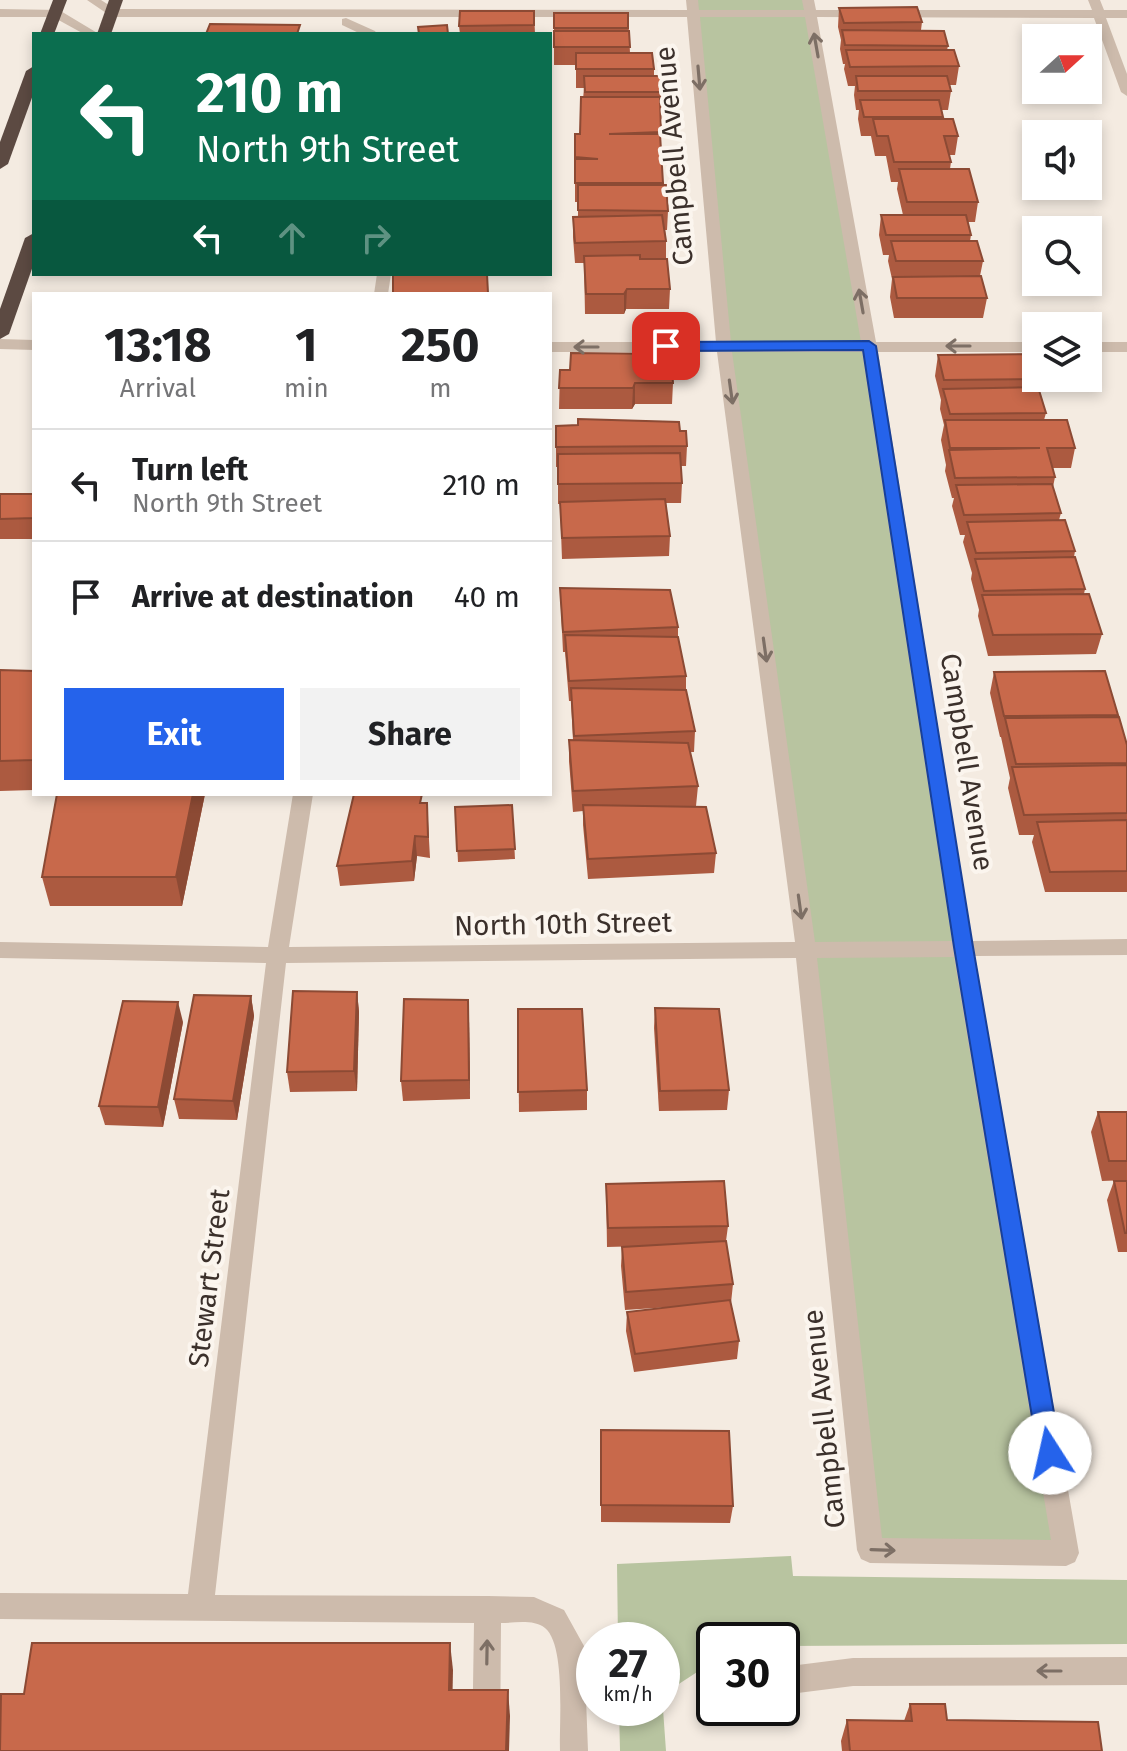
<!DOCTYPE html>
<html lang="en">
<head>
<meta charset="utf-8">
<style>
  :root { --surface:#fff; --page:#f2f2f2; --text:#202124; --muted:#757577; --line:#e0e0e0; --accent:#2563eb }
  body { margin:0; font-family:"Fira Sans",sans-serif; background:var(--page); color:var(--text); height:100vh; display:flex; flex-direction:column; font-size:30px; white-space:nowrap }
  * { box-sizing:border-box; margin:0 }
  p { font-size:26px; color:var(--muted) }
  .icon { flex:none; width:44px; height:44px; fill:none; stroke:currentColor; stroke-width:2; stroke-linecap:round; stroke-linejoin:round }
  .map { position:relative; flex:1; overflow:hidden }
  .panel { position:absolute; left:32px; top:292px; width:520px; height:504px; display:flex; flex-direction:column; background:var(--surface); border-radius:0px; box-shadow:0 4px 12px #0003 }
  .panel>* { flex:none }
  .top-card { position:absolute; left:32px; top:32px; width:520px; height:244px; border-radius:0px; box-shadow:0 4px 12px #0003; background:#0b6e4f; color:#fff; overflow:hidden }
  .needle { width:52px; rotate:69deg }
  .fabs { position:absolute; left:1022px; top:24px; display:grid; gap:16px }
  .fabs a { display:grid; place-items:center; width:80px; height:80px; border-radius:0px; background:var(--surface); box-shadow:0 4px 12px #0003; font-size:40px }
  .speed { position:absolute; left:576px; top:1622px; display:flex; gap:16px; font-size:40px; font-weight:700; text-align:center }
  .speed>* { display:grid; place-content:center; width:104px; height:104px; border-radius:50%; background:var(--surface); box-shadow:0 4px 12px #0003; line-height:1 }
  .speed small { font-size:20px; font-weight:400 }
  .speed .limit { border:4px solid #111; border-radius:12px; background:#fff; color:#111 }
  .pin { position:absolute; display:grid; place-items:center; width:68px; height:68px; color:#fff; margin:-34px; border-radius:16px; box-shadow:0 4px 12px #0006 }
  .me { position:absolute; width:88px; margin:-44px; rotate:350deg; stroke-linejoin:round; filter:drop-shadow(0 0 6px #0008) }
  .turn { display:flex; align-items:center; gap:28px; height:168px; padding:0 32px; font-size:36px }
  .turn .icon { width:104px; height:104px; stroke-width:2.5 }
  .turn b { display:block; font-size:56px; line-height:68px }
  .lanes { display:flex; align-items:center; height:76px; padding:0 32px; background:#0003; justify-content:center; gap:40px; direction:ltr }
  .lanes .off { opacity:.35 }
  .eta { display:flex; justify-content:space-evenly; align-items:center; height:136px; text-align:center }
  .eta b { font-size:48px; font-weight:700; line-height:56px }
  .primary-button { display:flex; gap:16px; margin-top:auto; padding:16px 32px }
  .primary-button a { flex:1; height:92px; border-radius:0px; background:var(--accent); color:#fff; font-size:32px; font-weight:700; line-height:92px; text-align:center }
  .primary-button a+a { background:var(--page); color:var(--text) }
  ul { padding:0; list-style:none }
  li { display:flex; align-items:center; gap:24px; height:112px; padding:0 32px; border-top:2px solid var(--line) }
  li div { flex:1 }
  li b { display:block; font-size:30px }
  li em { font-style:normal }
  .map>svg:first-child { display:block }
  .green { fill:#b8c4a0 }
  .lines { fill:none; stroke-linecap:round; stroke-linejoin:round }
  .minor { fill:#cdbbac; fill-rule:evenodd }
  .highway { fill:#5c4a42; fill-rule:evenodd }
  .wall { fill:#ac5a40 }
  .shaded-wall { fill:#8c4a34 }
  .building { fill:#c8694b; stroke:#8c4a34; stroke-width:2 }
  .oneway { stroke:#7d6f65 }
  .route { fill:#2563eb; stroke:#184099; stroke-width:2 }
  .labels { text-anchor:middle; dominant-baseline:central; stroke-width:8; stroke-linejoin:round; paint-order:stroke }
  .street-label { font-size:28px; fill:#3b302b; stroke:#fbf5ee }
</style>
</head>
<body>
<div class="map">
<svg width="1127" height="1751" viewBox="0 0 1127 1751">
  <rect width="100%" height="100%" fill="#f4ebe1"/>
  <!-- green -->
  <g class="green">
    <polygon points="692,0 808,0 1066,1553 870,1550 724,346"/>
    <polygon points="791,1556 793,1576 1127,1580 1127,1644 785,1646 782,1646 782,1640 714,1640 714,1661 662,1695 666,1751 620,1751 619,1708 662,1708 662,1640 618,1640 617,1564"/>
  </g>
  <g class="lines">
    <!-- minor -->
    <g class="minor">
      <path d="M 87,0 L 101,0 L 115,9 L 687,10 L 686,0 L 698,0 L 699,10 L 804,10 L 802,0 L 814,0 L 816,10 L 1092,10 L 1088,0 L 1100,0 L 1104,10 L 1127,10 L 1127,18 L 1106,18 L 1127,74 L 1127,96 L 1121,92 L 1094,18 L 817,17 L 876,342 L 1036,342 L 1036,352 L 878,352 L 972,941 L 1127,939 L 1127,955 L 975,956 L 1079,1553 L 1075,1562 L 1066,1566 L 870,1563 L 861,1559 L 857,1550 L 796,958 L 286,963 L 215,1595 L 488,1596 L 534,1597 L 543,1601 L 564,1610 L 584,1646 L 588,1751 L 560,1751 C 559,1723 566,1645 545,1628 C 534,1619 514,1623 501,1623 L 500,1751 L 472,1751 L 474,1623 L 0,1619 L 0,1593 L 188,1594 L 266,963 L 0,958 L 0,942 L 268,947 L 293,794 L 313,794 L 289,947 L 795,942 L 717,352 L 550,352 L 550,342 L 716,342 L 687,17 L 112,17 ZM 700,17 L 805,17 L 861,342 L 731,342 ZM 732,352 L 862,352 L 952,941 L 815,942 ZM 954,957 L 1051,1540 L 882,1538 L 817,958 Z"/>
      <polygon points="0,9 59,10 99,34 84,34 53,17 0,17"/>
      <polygon points="346,18 375,31 377,34 361,34 342,25 342,19"/>
      <polygon points="377,274 391,274 388,294 374,294"/>
      <polygon points="0,339 34,340 34,350 0,349"/>
      <rect x="1088" y="342" width="39" height="10"/>
      <polygon points="1127,1657 1127,1685 853,1686 782,1695 782,1667 853,1658"/>
    </g>
    <!-- highway -->
    <g class="highway">
      <polygon points="53,0 67,0 54,34 40,34"/>
      <polygon points="109,0 123,0 111,34 97,34"/>
      <polygon points="34,66 34,92 8,164 0,169 0,142 26,71"/>
      <polygon points="34,233 34,263 9,334 0,339 0,309 25,238"/>
    </g>
  </g>
  <!-- wall -->
  <g class="wall">
    <polygon points="839,8 922,22 921,30 948,46 947,50 959,66 956,85 950,85 951,91 948,110 942,110 943,119 958,136 955,155 949,155 951,162 950,169 978,202 975,222 968,222 971,235 970,241 983,261 980,276 987,298 983,318 894,318 890,297 892,279 888,261 889,255 883,255 879,235 881,215 903,215 897,189 898,182 891,182 886,156 875,156 871,136 861,136 858,119 859,110 856,110 854,95 855,86 848,86 844,69 845,64 843,64 840,49 841,40 838,27"/>
    <polygon points="534,11 535,34 460,34 459,26"/>
    <polygon points="554,13 628,13 630,53 654,69 654,76 663,92 662,111 660,111 661,147 663,185 668,211 667,230 665,230 666,241 666,259 670,289 669,309 626,309 624,314 585,314 584,263 575,263 573,237 573,217 578,217 578,202 575,202 575,134 580,134 584,88 576,88 576,65 554,65"/>
    <polygon points="80,274 125,274 125,276 81,275"/>
    <polygon points="938,355 1039,379 1037,387 1046,413 1044,420 1075,448 1071,468 1053,468 1055,477 1053,487 1061,513 1059,520 1075,551 1074,557 1085,589 1084,594 1102,634 1096,654 988,656 978,616 979,610 971,579 972,573 963,542 965,535 960,535 952,506 954,498 952,498 945,471 946,465 941,440 944,425 940,409 941,400 935,376"/>
    <polygon points="560,370 673,383 672,404 635,404 632,409 559,409"/>
    <polygon points="556,426 680,431 687,446 686,466 681,466 682,483 681,503 666,503 670,536 669,556 562,559 560,504 558,504 558,467 556,467"/>
    <rect x="0" y="494" width="34" height="45"/>
    <polygon points="560,588 678,627 678,637 686,676 686,690 695,731 694,752 690,752 698,786 696,806 716,853 714,873 588,879 583,825 583,811 573,812 569,761 569,740 573,740 571,701 569,701 565,652 563,652"/>
    <polygon points="0,670 34,671 34,790 0,791"/>
    <polygon points="994,672 1118,715 1117,717 1127,745 1127,892 1045,892 1032,842 1034,835 1019,835 1008,788 1010,778 1001,737 1000,737 990,693"/>
    <polygon points="57,794 205,794 182,906 50,906 42,877"/>
    <polygon points="424,803 427,803 430,858 417,856 414,881 340,886 337,866"/>
    <polygon points="512,805 515,859 458,862 455,807"/>
    <polygon points="357,992 359,1012 357,1091 290,1092 287,1072"/>
    <polygon points="251,996 254,1016 237,1120 179,1119 174,1099"/>
    <polygon points="655,1008 729,1090 727,1110 659,1111 654,1028"/>
    <polygon points="518,1009 587,1090 587,1110 519,1112"/>
    <polygon points="469,1020 470,1099 403,1101 401,1081"/>
    <polygon points="183,1022 163,1127 105,1125 99,1106"/>
    <polygon points="1098,1112 1127,1112 1127,1180 1102,1181 1091,1132"/>
    <polygon points="1114,1181 1127,1181 1127,1252 1118,1252 1107,1200"/>
    <polygon points="606,1184 728,1226 726,1241 733,1284 731,1303 739,1341 737,1359 634,1372 626,1331 627,1312 670,1307 625,1310 621,1266 622,1247 644,1246 607,1247"/>
    <polygon points="601,1430 733,1506 730,1523 601,1522"/>
    <polygon points="910,1704 947,1720 1102,1751 842,1751 841,1741 847,1720 904,1721"/>
  </g>
  <!-- shaded-wall -->
  <g class="shaded-wall">
    <polygon points="627,289 626,309 624,314 624,294"/>
    <polygon points="635,383 635,404 632,409 633,388"/>
    <polygon points="193,794 205,794 182,906 176,877"/>
    <polygon points="415,836 417,856 414,881 412,861"/>
    <polygon points="357,992 359,1012 357,1091 354,1071"/>
    <polygon points="251,996 254,1016 237,1120 233,1101"/>
    <polygon points="468,1000 469,1020 470,1099 469,1080"/>
    <polygon points="178,1002 183,1022 163,1127 158,1107"/>
    <polygon points="450,1643 453,1670 452,1717 449,1690"/>
    <polygon points="508,1690 510,1716 509,1751 506,1751"/>
  </g>
  <!-- building -->
  <g class="building">
    <polygon points="917,7 922,22 844,23 839,8"/>
    <polygon points="460,11 534,11 534,25 459,26"/>
    <rect x="554" y="13" width="74" height="15"/>
    <polygon points="210,24 300,25 297,34 206,34"/>
    <polygon points="447,25 448,34 419,34 418,27"/>
    <polygon points="842,30 944,31 948,46 845,45"/>
    <polygon points="554,31 629,31 630,47 554,47"/>
    <polygon points="846,50 954,50 959,66 850,67"/>
    <polygon points="576,53 652,53 654,69 576,69"/>
    <polygon points="584,76 661,76 663,92 585,92"/>
    <polygon points="856,76 947,76 951,91 858,91"/>
    <polygon points="581,97 660,97 661,132 609,134 660,134 663,183 575,183 575,159 598,159 575,157 575,134 580,134"/>
    <polygon points="860,100 939,100 943,117 864,117"/>
    <polygon points="873,119 953,119 958,136 944,136 951,162 894,162 888,136 877,136"/>
    <polygon points="899,169 969,169 978,202 907,202"/>
    <polygon points="578,185 666,185 668,211 578,210"/>
    <polygon points="662,215 666,241 575,243 573,217"/>
    <polygon points="881,215 966,215 971,235 886,235"/>
    <polygon points="891,241 977,241 983,261 896,261"/>
    <polygon points="640,255 640,259 667,259 670,289 627,289 624,294 586,294 584,256"/>
    <polygon points="393,274 487,274 488,293 393,294"/>
    <polygon points="981,276 987,298 897,298 893,277"/>
    <polygon points="571,353 671,354 673,383 635,383 633,388 559,388 560,370 570,370"/>
    <polygon points="1031,354 1036,369 1036,378 1039,379 944,380 938,355"/>
    <polygon points="1038,387 1046,413 950,414 943,389"/>
    <polygon points="578,419 679,422 680,431 686,431 687,446 556,447 556,426 578,425"/>
    <polygon points="945,420 1067,420 1075,448 1047,448 1055,477 955,478 949,450 1040,448 950,448"/>
    <polygon points="680,453 682,483 558,484 558,454"/>
    <polygon points="1052,484 1061,513 964,515 956,485"/>
    <polygon points="0,494 34,494 34,518 0,519"/>
    <polygon points="665,499 670,536 562,538 560,502"/>
    <polygon points="1065,520 1075,551 976,553 967,522"/>
    <polygon points="1075,557 1085,589 984,591 975,559"/>
    <polygon points="560,588 670,590 678,627 563,632"/>
    <polygon points="1089,594 1102,634 993,635 982,595"/>
    <polygon points="565,635 678,637 686,676 569,681"/>
    <polygon points="0,670 34,671 34,760 0,761"/>
    <polygon points="1105,671 1118,715 1004,716 994,672"/>
    <polygon points="571,688 686,690 695,731 574,736"/>
    <polygon points="1119,717 1127,745 1127,763 1016,764 1005,718"/>
    <polygon points="569,740 688,743 698,786 573,791"/>
    <polygon points="1127,765 1127,813 1024,815 1012,767"/>
    <polygon points="57,794 193,794 176,877 42,877"/>
    <polygon points="354,794 422,794 420,803 427,803 428,837 415,836 412,861 337,866"/>
    <polygon points="512,805 515,849 457,851 455,807"/>
    <polygon points="583,805 706,807 716,853 588,859"/>
    <polygon points="1127,820 1127,871 1050,872 1037,822"/>
    <polygon points="293,991 357,992 354,1071 287,1072"/>
    <polygon points="194,995 251,996 233,1101 174,1099"/>
    <polygon points="404,999 468,1000 469,1080 401,1081"/>
    <polygon points="123,1001 178,1002 158,1107 99,1106"/>
    <polygon points="655,1008 719,1009 729,1090 660,1091"/>
    <polygon points="518,1009 582,1009 587,1090 518,1092"/>
    <polygon points="1098,1112 1127,1112 1127,1161 1109,1161"/>
    <polygon points="724,1181 728,1226 608,1228 606,1184"/>
    <polygon points="1114,1181 1127,1181 1127,1233 1125,1233"/>
    <polygon points="726,1241 733,1284 626,1292 622,1247"/>
    <polygon points="730,1300 739,1341 635,1354 627,1312"/>
    <polygon points="601,1430 729,1431 733,1506 601,1505"/>
    <polygon points="32,1643 450,1643 449,1690 508,1690 506,1751 0,1751 1,1694 24,1694"/>
    <polygon points="910,1704 945,1704 947,1720 1098,1722 1102,1751 850,1751 847,1720 912,1721"/>
  </g>
  <!-- one-way arrows -->
  <defs><path id="oneway-shaft" d="M-6 0H5M1.5-3L5.5 0L1.5 3" fill="none" stroke-width="1.6" stroke-linecap="round" stroke-linejoin="round" transform="scale(2)"/></defs>
  <g class="oneway">
    <use href="#oneway-shaft" transform="translate(816 45) rotate(-100)"/>
    <use href="#oneway-shaft" transform="translate(699 78) rotate(85)"/>
    <use href="#oneway-shaft" transform="translate(861 301) rotate(-100)"/>
    <use href="#oneway-shaft" transform="translate(958 346) rotate(-180)"/>
    <use href="#oneway-shaft" transform="translate(586 347) rotate(180)"/>
    <use href="#oneway-shaft" transform="translate(731 392) rotate(82)"/>
    <use href="#oneway-shaft" transform="translate(765 650) rotate(82)"/>
    <use href="#oneway-shaft" transform="translate(800 907) rotate(82)"/>
    <use href="#oneway-shaft" transform="translate(883 1550) rotate(2)"/>
    <use href="#oneway-shaft" transform="translate(487 1652) rotate(-89)"/>
    <use href="#oneway-shaft" transform="translate(1049 1671) rotate(180)"/>
  </g>
  <!-- route -->
  <polygon class="route" points="869,341 876,346 973,947 1061,1453 1058,1461 1050,1464 1042,1461 1038,1453 954,947 863,350 666,351 659,346 666,342"/>
  <g class="labels">
    <!-- street labels -->
    <g class="street-label">
      <text transform="translate(674 156) rotate(-95)">Campbell Avenue</text>
      <text transform="translate(967 762) rotate(81)">Campbell Avenue</text>
      <text transform="translate(563 924) rotate(-1)">North 10th Street</text>
      <text transform="translate(209 1278) rotate(-83)">Stewart Street</text>
      <text transform="translate(824 1419) rotate(-96)">Campbell Avenue</text>
    </g>
  </g>
</svg>
<div class="fabs">
<a><svg class="needle" viewBox="-14 -14 28 28"><path d="M0-13l5 13h-10z" fill="#e53935"/><path d="M0 13l5-13h-10z" fill="#757577"/></svg></a>
<a><svg class="icon" aria-label="sound" viewBox="0 0 24 24"><path d="M4 9h4l5-4v14l-5-4H4zM17 9q2 3 0 6"/></svg></a>
<a><svg class="icon" aria-label="search" viewBox="0 0 24 24"><circle cx="10" cy="10" r="6"/><path d="M15 15l6 6"/></svg></a>
<a><svg class="icon" aria-label="layers" viewBox="0 0 24 24"><path d="M12 4l9 5-9 5-9-5zM3 14l9 5 9-5"/></svg></a>
</div>
<div class="speed"><div>27<small>km/h</small></div><div class="limit">30</div></div>
<div class="pin" style="left:666px;top:346px;background:#d93025"><svg class="icon" aria-label="arrive" viewBox="0 0 24 24"><path d="M6 21V4h12l-3 4 3 4H6"/></svg></div>
<svg class="me" style="left:1050px;top:1453px" viewBox="-20 -20 40 40"><circle r="19" fill="#fff"/><path d="M0-13L10 11 0 6-10 11z" fill="#2563eb"/></svg>
<div class="top-card">
<div class="turn"><svg class="icon" aria-label="left" viewBox="0 0 24 24"><path d="M17 20v-9H6M10 6l-5 5 5 5"/></svg><div><b>210 m</b>North 9th Street</div></div>
<div class="lanes"><svg class="icon" aria-label="left" viewBox="0 0 24 24"><path d="M17 20v-9H6M10 6l-5 5 5 5"/></svg><svg class="icon off" aria-label="ahead" viewBox="0 0 24 24"><path d="M12 20V5M6 11l6-6 6 6"/></svg><svg class="icon off" aria-label="right" viewBox="0 0 24 24"><path d="M7 20v-9h11M14 6l5 5-5 5"/></svg></div>
</div>
<section class="panel">
<div class="eta">
<div><b>13:18</b><p>Arrival</p></div>
<div><b>1</b><p>min</p></div>
<div><b>250</b><p>m</p></div>
</div>
<ul>
<li><svg class="icon" aria-label="left" viewBox="0 0 24 24"><path d="M17 20v-9H6M10 6l-5 5 5 5"/></svg><div><b>Turn left</b><p>North 9th Street</p></div><em>210 m</em></li>
<li><svg class="icon" aria-label="arrive" viewBox="0 0 24 24"><path d="M6 21V4h12l-3 4 3 4H6"/></svg><div><b>Arrive at destination</b></div><em>40 m</em></li>
</ul>
<div class="primary-button"><a>Exit</a><a>Share</a></div>
</section>
</div>
</body>
</html>
